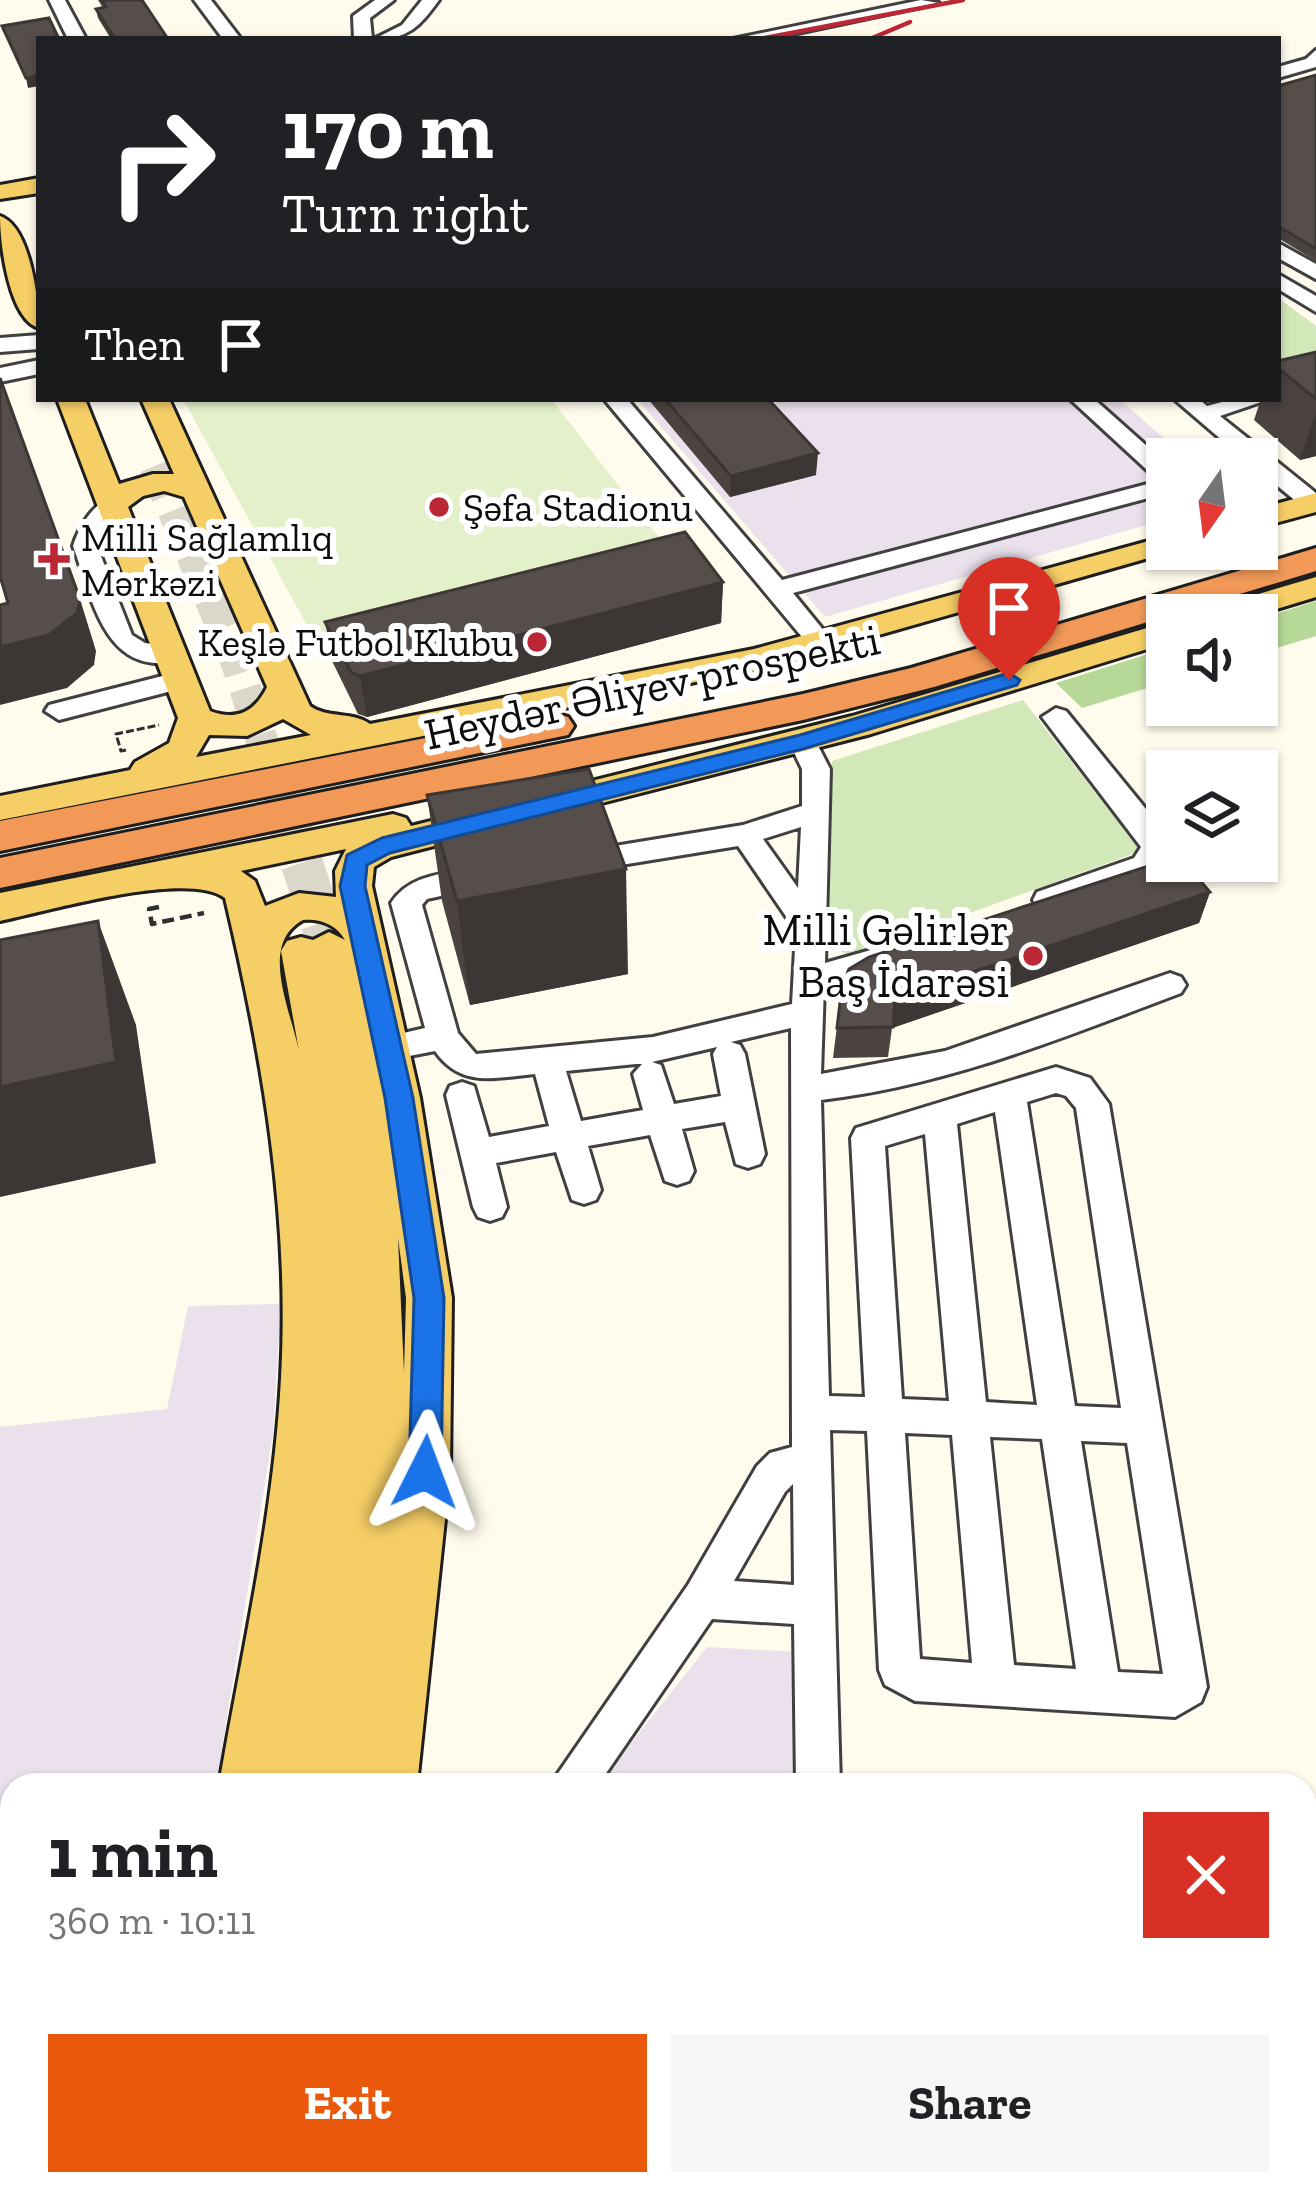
<!DOCTYPE html>
<html lang="en">
<head>
<meta charset="utf-8">
<style>
  :root { --surface:#fff; --page:#f6f6f6; --text:#202124; --muted:#757577; --accent:#ea580c }
  body { margin:0; font-family:"Zilla Slab",serif; background:var(--page); color:var(--text); height:100vh; display:flex; flex-direction:column; font-size:45px; white-space:nowrap }
  * { box-sizing:border-box; margin:0 }
  p { font-size:39px; color:var(--muted) }
  .icon { flex:none; width:66px; height:66px; fill:none; stroke:currentColor; stroke-width:2; stroke-linecap:round; stroke-linejoin:round }
  .map { position:relative; flex:1; overflow:hidden }
  .side { position:absolute; left:0px; top:1773px; width:1317px; height:423px; display:flex; flex-direction:column; background:var(--surface); border-radius:36px 36px 0 0; box-shadow:0 3px 9px #0004 }
  .side>* { flex:none }
  .hud { position:absolute; left:36px; top:36px; width:1245px; height:366px; border-radius:0px; box-shadow:0 3px 9px #0004; background:#202124; color:#fff; overflow:hidden }
  .needle { width:78px; rotate:194deg }
  .tools { position:absolute; left:1146px; top:438px; display:grid; gap:24px }
  .tools a { display:grid; place-items:center; width:132px; height:132px; border-radius:0px; background:var(--surface); box-shadow:0 3px 9px #0004; font-size:60px }
  .pin { position:absolute; display:grid; place-items:center; width:102px; height:102px; color:#fff; margin:-123px -51px; border-radius:50% 50% 50% 0; rotate:-45deg; box-shadow:0 0 12px #0007 }
  .pin .icon { rotate:45deg }
  .me { position:absolute; width:132px; margin:-66px; rotate:3deg; stroke-linejoin:round; filter:drop-shadow(0 0 9px #0008) }
  .turn { display:flex; align-items:center; gap:42px; height:252px; padding:0 48px; font-size:54px }
  .turn .icon { width:156px; height:156px; stroke-width:2.5 }
  .turn b { display:block; font-size:84px; line-height:102px }
  .then { display:flex; align-items:center; height:114px; padding:0 48px; background:#0003; gap:24px; font-size:45px }
  .round { display:grid; place-items:center; flex:none; width:126px; height:126px; border-radius:0px; background:var(--page) }
  .headline { display:flex; align-items:center; justify-content:space-between; height:204px; padding:0 48px }
  h1 { font-size:72px; font-weight:700; line-height:90px }
  .cta { display:flex; gap:24px; margin-top:auto; padding:24px 48px }
  .cta a { flex:1; height:138px; border-radius:0px; background:var(--accent); color:#fff; font-size:48px; font-weight:700; line-height:138px; text-align:center }
  .cta a+a { background:var(--page); color:var(--text) }
  .map>svg:first-child { display:block }
  .industrial { fill:#eae1ec }
  .green { fill:#d3e8b8 }
  .forest { fill:#b7d997 }
  .pitch { fill:#e4f0c9 }
  .lines { fill:none; stroke-linecap:round; stroke-linejoin:round }
  .major-tunnel-far1 { stroke:#dbd7cb; stroke-width:32; stroke-dasharray:32 16; stroke-linecap:butt }
  .major-tunnel { stroke:#dbd7cb; stroke-width:42; stroke-dasharray:42 21; stroke-linecap:butt }
  .minor-casing { stroke:#404040; stroke-width:6 }
  .major-casing { stroke:#1e1e1e; stroke-width:6 }
  .highway-casing { stroke:#1e1e1e; stroke-width:6 }
  .path-far1 { stroke:#2f2f2f; stroke-width:3; stroke-dasharray:8 3; stroke-linecap:butt }
  .path { stroke:#2f2f2f; stroke-width:4.5; stroke-dasharray:12 6; stroke-linecap:butt }
  .minor { fill:#fff; fill-rule:evenodd }
  .major { fill:#f6ce66; fill-rule:evenodd }
  .highway { fill:#f29958; fill-rule:evenodd }
  .rail { stroke:#bb2734; stroke-width:4.5 }
  .wall { fill:#4a4340 }
  .shaded-wall { fill:#3c3734 }
  .building { fill:#564e4a; stroke:#3c3734; stroke-width:3 }
  .route { fill:#1a73e8; stroke:#114b97; stroke-width:3 }
  .poi-dot { fill:#bb2734; stroke:#fff; stroke-width:4.5 }
  .labels { text-anchor:middle; dominant-baseline:central; stroke-width:12; stroke-linejoin:round; paint-order:stroke }
  .far-poi-label { font-size:39px; fill:#0d0d0d; stroke:#fff; text-anchor:start }
  .street-label { font-size:45px; fill:#0d0d0d; stroke:#fff }
  .poi-label { font-size:45px; fill:#0d0d0d; stroke:#fff; text-anchor:end }
</style>
</head>
<body>
<div class="map">
<svg width="1316" height="2194" viewBox="0 0 1316 2194">
  <rect width="100%" height="100%" fill="#fffbed"/>
  <!-- industrial -->
  <g class="industrial">
    <polygon points="637,399 1119,399 1188,459 1167,459 1167,519 825,617"/>
    <polygon points="281,1304 273,1434 216,1785 12,1785 12,2102 0,2106 0,1427 167,1409 188,1306"/>
    <polygon points="707,1647 798,1652 797,1785 598,1785"/>
    <polygon points="1305,1947 1316,1948 1316,2194 914,2194 913,2184 1305,2184"/>
    <polygon points="392,2184 794,2184 794,2194 391,2194"/>
  </g>
  <!-- green -->
  <g class="green">
    <polygon points="1278,298 1316,326 1316,362 1278,371"/>
    <polygon points="1023,700 1141,851 851,956 829,946 832,761"/>
  </g>
  <!-- forest -->
  <g class="forest">
    <polygon points="1316,601 1316,636 1257,654 1257,620"/>
    <polygon points="1167,648 1167,682 1082,708 1056,683"/>
  </g>
  <!-- pitch -->
  <polygon class="pitch" points="183,399 551,399 682,567 326,660"/>
  <g class="lines">
    <!-- major-tunnel-far1 -->
    <polyline class="major-tunnel-far1" points="155,466 237,663 283,806"/>
    <!-- major-tunnel -->
    <polyline class="major-tunnel" points="282,803 329,946"/>
    <defs>
      <g id="minor">
        <polygon points="49,0 65,0 86,39 68,39"/>
        <polygon points="194,0 211,0 241,39 223,39"/>
        <polygon points="375,0 394,0 370,18 372,39 354,39 353,16"/>
        <path d="M 422,0 L 439,0 C 419,27 409,39 374,39 L 402,25 Z"/>
        <polygon points="921,0 939,3 769,39 733,39"/>
        <polygon points="1316,50 1316,67 1278,78 1278,67 1306,59"/>
        <polygon points="1278,243 1316,264 1316,279 1278,258"/>
        <polygon points="1278,274 1316,296 1316,312 1278,289"/>
        <polygon points="39,335 39,349 0,352 0,338"/>
        <polygon points="39,360 39,374 0,382 0,368"/>
        <polygon points="604,399 627,399 782,580 1159,481 1070,399 1094,399 1167,464 1167,493 793,593 834,643 821,651 812,649"/>
        <polygon points="1174,399 1199,399 1207,406 1233,399 1270,399 1220,416 1316,493 1316,509 1304,508 1257,469 1257,459 1244,459"/>
        <path d="M 113,497 L 125,504 L 102,532 L 97,546 L 132,635 L 145,643 L 182,648 L 186,654 L 182,660 C 105,680 93,600 73,546 C 79,527 93,503 113,497 Z"/>
        <polygon points="182,671 195,680 191,686 59,720 45,711 49,705"/>
        <polygon points="1056,708 1066,711 1163,830 1167,854 1154,872 1048,911 1037,908 1033,900 1037,892 1134,858 1141,847 1042,717"/>
        <path d="M 803,733 L 813,736 L 830,769 L 825,963 L 892,944 L 903,947 L 907,955 L 903,963 L 824,986 L 821,1074 L 945,1051 L 1170,973 L 1181,977 L 1186,985 L 1181,993 C 1064,1037 946,1086 821,1100 L 829,1396 L 865,1397 L 851,1138 L 856,1128 L 1056,1067 L 1090,1078 L 1109,1104 L 1207,1687 L 1201,1702 L 1175,1717 L 915,1701 L 885,1685 L 879,1670 L 867,1431 L 830,1430 L 840,1785 L 796,1785 L 794,1624 L 712,1619 L 598,1785 L 550,1785 L 688,1585 L 757,1466 L 770,1453 L 792,1447 L 791,1028 L 731,1042 L 740,1045 L 745,1054 L 765,1154 L 760,1164 L 748,1168 L 736,1164 L 725,1122 L 682,1129 L 694,1171 L 689,1181 L 677,1185 L 665,1181 L 650,1135 L 588,1146 L 601,1190 L 596,1200 L 584,1204 L 572,1200 L 556,1152 L 496,1163 L 507,1207 L 502,1217 L 490,1221 L 478,1217 L 473,1207 L 446,1095 L 450,1086 L 462,1082 L 474,1086 L 489,1137 L 549,1126 L 535,1074 C 494,1078 461,1088 435,1051 L 389,1060 L 378,1057 L 373,1048 L 378,1039 L 425,1028 L 391,903 C 410,873 447,874 480,867 L 495,878 L 491,885 L 427,899 L 422,905 L 458,1033 L 476,1054 L 653,1037 L 792,1004 L 796,931 L 738,846 L 578,872 L 563,862 L 578,852 L 743,825 L 802,806 L 802,769 L 789,742 ZM 801,827 L 798,888 L 763,839 ZM 717,1047 L 713,1054 L 721,1096 L 674,1104 L 661,1065 L 652,1062 ZM 636,1064 L 642,1064 L 633,1074 L 643,1110 L 581,1121 L 566,1071 ZM 1056,1093 L 1066,1096 L 1076,1108 L 1121,1408 L 1075,1406 L 1027,1102 ZM 995,1112 L 1037,1405 L 986,1402 L 957,1124 ZM 925,1134 L 949,1401 L 902,1399 L 885,1146 ZM 905,1433 L 952,1435 L 972,1663 L 920,1659 ZM 990,1437 L 1042,1439 L 1076,1669 L 1014,1665 ZM 1081,1441 L 1127,1443 L 1163,1674 L 1118,1672 ZM 793,1484 L 794,1585 L 734,1581 L 785,1492 Z"/>
        <polygon points="108,2184 178,2184 174,2194 104,2194"/>
        <rect x="801" y="2184" width="50" height="10"/>
      </g>
      <g id="major">
        <polygon points="39,178 39,193 0,199 0,185"/>
        <path d="M 0,216 C 30,226 39,300 39,328 C 9,320 0,244 0,216 Z"/>
        <path d="M 57,399 L 85,399 L 119,484 L 153,474 L 174,474 L 141,399 L 169,399 L 310,706 C 328,719 352,711 370,724 L 754,649 L 1167,536 L 1167,549 L 1180,549 L 756,670 L 0,820 L 0,796 L 130,770 L 135,762 L 169,743 L 178,718 ZM 164,491 L 184,497 L 267,687 C 255,712 236,721 210,711 L 128,507 L 143,496 ZM 283,719 L 311,735 L 196,757 L 209,735 L 247,736 Z"/>
        <polygon points="1316,493 1316,512 1257,528 1257,509"/>
        <polygon points="1316,577 1316,597 1257,615 1207,615 1211,608"/>
        <path d="M 1167,622 L 1167,643 L 871,734 L 391,857 L 374,867 L 372,886 L 420,1098 L 452,1298 L 450,1472 L 417,1785 L 219,1785 C 242,1650 274,1515 281,1378 C 290,1215 262,1055 225,898 C 186,870 50,911 0,921 L 0,893 L 393,814 L 406,818 L 411,826 L 852,716 ZM 346,849 L 335,871 L 336,897 L 299,893 L 265,906 L 255,881 L 241,871 ZM 303,920 C 320,918 337,925 345,940 L 329,932 L 313,940 L 301,937 L 287,941 L 281,951 L 299,1051 C 291,1011 258,944 303,920 ZM 398,1238 L 406,1298 L 404,1372 Z"/>
        <polygon points="172,2184 268,2184 266,2194 171,2194"/>
        <polygon points="271,2184 367,2184 365,2194 270,2194"/>
      </g>
      <g id="highway">
        <polygon points="1316,548 1316,571 934,687 803,720 0,888 0,858 803,694 911,668"/>
        <polygon points="554,713 568,717 574,726 568,735 0,851 0,821"/>
      </g>
    </defs>
    <!-- minor casing -->
    <use href="#minor" class="minor-casing"/>
    <!-- major casing -->
    <use href="#major" class="major-casing"/>
    <!-- highway casing -->
    <use href="#highway" class="highway-casing"/>
    <!-- path-far1 -->
    <polyline class="path-far1" points="126,750 121,751 116,734 159,725"/>
    <!-- path -->
    <polyline class="path" points="159,907 149,909 152,924 204,913"/>
    <!-- minor -->
    <use href="#minor" class="minor"/>
    <!-- major -->
    <use href="#major" class="major"/>
    <!-- highway -->
    <use href="#highway" class="highway"/>
    <!-- rail -->
    <g class="rail">
      <polyline points="759,39 963,0"/>
      <polyline points="870,39 910,22"/>
    </g>
  </g>
  <!-- wall -->
  <g class="wall">
    <polygon points="98,0 142,0 168,39 111,39 98,18 96,9 103,8"/>
    <polygon points="1316,75 1316,261 1278,238 1278,86"/>
    <polygon points="1316,352 1316,456 1300,460 1254,420 1261,399 1278,399 1278,361"/>
    <polygon points="648,399 768,399 816,475 730,497"/>
    <polygon points="723,582 721,623 367,717 358,714 333,663 325,622"/>
    <polygon points="427,795 628,974 470,1005 442,901"/>
    <polygon points="1210,892 1199,923 892,1028 888,1057 833,1058 842,986"/>
  </g>
  <!-- shaded-wall -->
  <g class="shaded-wall">
    <polygon points="39,76 39,86 28,88 26,78"/>
    <polygon points="1316,412 1316,456 1300,460"/>
    <polygon points="818,453 816,475 730,497 731,476"/>
    <polygon points="723,582 721,623 367,717 360,676"/>
    <polygon points="80,599 96,651 94,665 67,688 0,705 0,647"/>
    <polygon points="626,869 628,974 470,1005 457,901"/>
    <polygon points="1210,892 1199,923 892,1028 895,998"/>
    <polygon points="98,921 136,1025 156,1163 0,1197 0,1087"/>
  </g>
  <!-- building -->
  <g class="building">
    <polygon points="102,0 142,0 168,39 115,39 96,9 106,7"/>
    <polygon points="49,18 59,39 39,39 39,76 26,78 2,26"/>
    <polygon points="1316,75 1316,249 1278,226 1278,86"/>
    <polygon points="1316,352 1316,399 1278,368 1278,361"/>
    <polygon points="0,378 80,599 77,613 49,635 0,647 0,605 8,603 0,576"/>
    <polygon points="665,399 768,399 818,453 731,476"/>
    <polygon points="685,532 723,582 360,676 351,672 325,622"/>
    <polygon points="589,769 626,869 457,901 427,795"/>
    <polygon points="1167,860 1183,861 1210,892 895,998 893,1027 837,1028 842,986 849,969 869,957"/>
    <polygon points="98,921 116,1062 0,1087 0,940"/>
  </g>
  <!-- route -->
  <polygon class="route" points="1009,673 1020,680 1017,685 803,749 390,853 367,865 365,886 413,1098 444,1298 441,1472 437,1482 425,1486 414,1482 409,1472 414,1298 385,1098 340,886 347,855 382,838 800,735"/>
  <!-- markers -->
  <g class="poi-dot">
    <circle cx="439" cy="507" r="12"/>
    <path d="M48 541h12v12h12v12h-12v12h-12v-12h-12v-12h12z"/>
    <circle cx="537" cy="642" r="12"/>
    <circle cx="1033" cy="956" r="12"/>
  </g>
  <g class="labels">
    <!-- far-poi labels -->
    <g class="far-poi-label">
      <text x="463" y="507">Şəfa Stadionu</text>
      <text x="81" y="537">Milli Sağlamlıq<tspan x="81" dy="45">Mərkəzi</tspan></text>
      <text x="513" y="642" text-anchor="end">Keşlə Futbol Klubu</text>
    </g>
    <!-- street labels -->
    <g class="street-label">
      <text transform="translate(652 687) rotate(-12)">Heydər Əliyev prospekti</text>
    </g>
    <!-- poi labels -->
    <g class="poi-label">
      <text x="1009" y="930">Milli Gəlirlər<tspan x="1009" dy="52">Baş İdarəsi</tspan></text>
    </g>
  </g>
</svg>
<div class="tools">
<a><svg class="needle" viewBox="-14 -14 28 28"><path d="M0-13l5 13h-10z" fill="#e53935"/><path d="M0 13l5-13h-10z" fill="#757577"/></svg></a>
<a><svg class="icon" aria-label="sound" viewBox="0 0 24 24"><path d="M4 9h4l5-4v14l-5-4H4zM17 9q2 3 0 6"/></svg></a>
<a><svg class="icon" aria-label="layers" viewBox="0 0 24 24"><path d="M12 4l9 5-9 5-9-5zM3 14l9 5 9-5"/></svg></a>
</div>
<div class="pin" style="left:1009px;top:680px;background:#d93025"><svg class="icon" aria-label="arrive" viewBox="0 0 24 24"><path d="M6 21V4h12l-3 4 3 4H6"/></svg></div>
<svg class="me" style="left:425px;top:1472px" viewBox="-20 -20 40 40"><path d="M0-17L14 15 0 8-14 15z" fill="#1a73e8" stroke="#fff" stroke-width="4"/></svg>
<div class="hud">
<div class="turn"><svg class="icon" aria-label="right" viewBox="0 0 24 24"><path d="M7 20v-9h11M14 6l5 5-5 5"/></svg><div><b>170 m</b>Turn right</div></div>
<div class="then">Then<svg class="icon" aria-label="arrive" viewBox="0 0 24 24"><path d="M6 21V4h12l-3 4 3 4H6"/></svg></div>
</div>
<section class="side">
<div class="headline"><div><h1>1 min</h1><p>360 m · 10:11</p></div><a class="round" style="background:#d93025;color:#fff"><svg class="icon" aria-label="close" viewBox="0 0 24 24"><path d="M6 6l12 12M18 6L6 18"/></svg></a></div>
<div class="cta"><a>Exit</a><a>Share</a></div>
</section>
</div>
</body>
</html>
